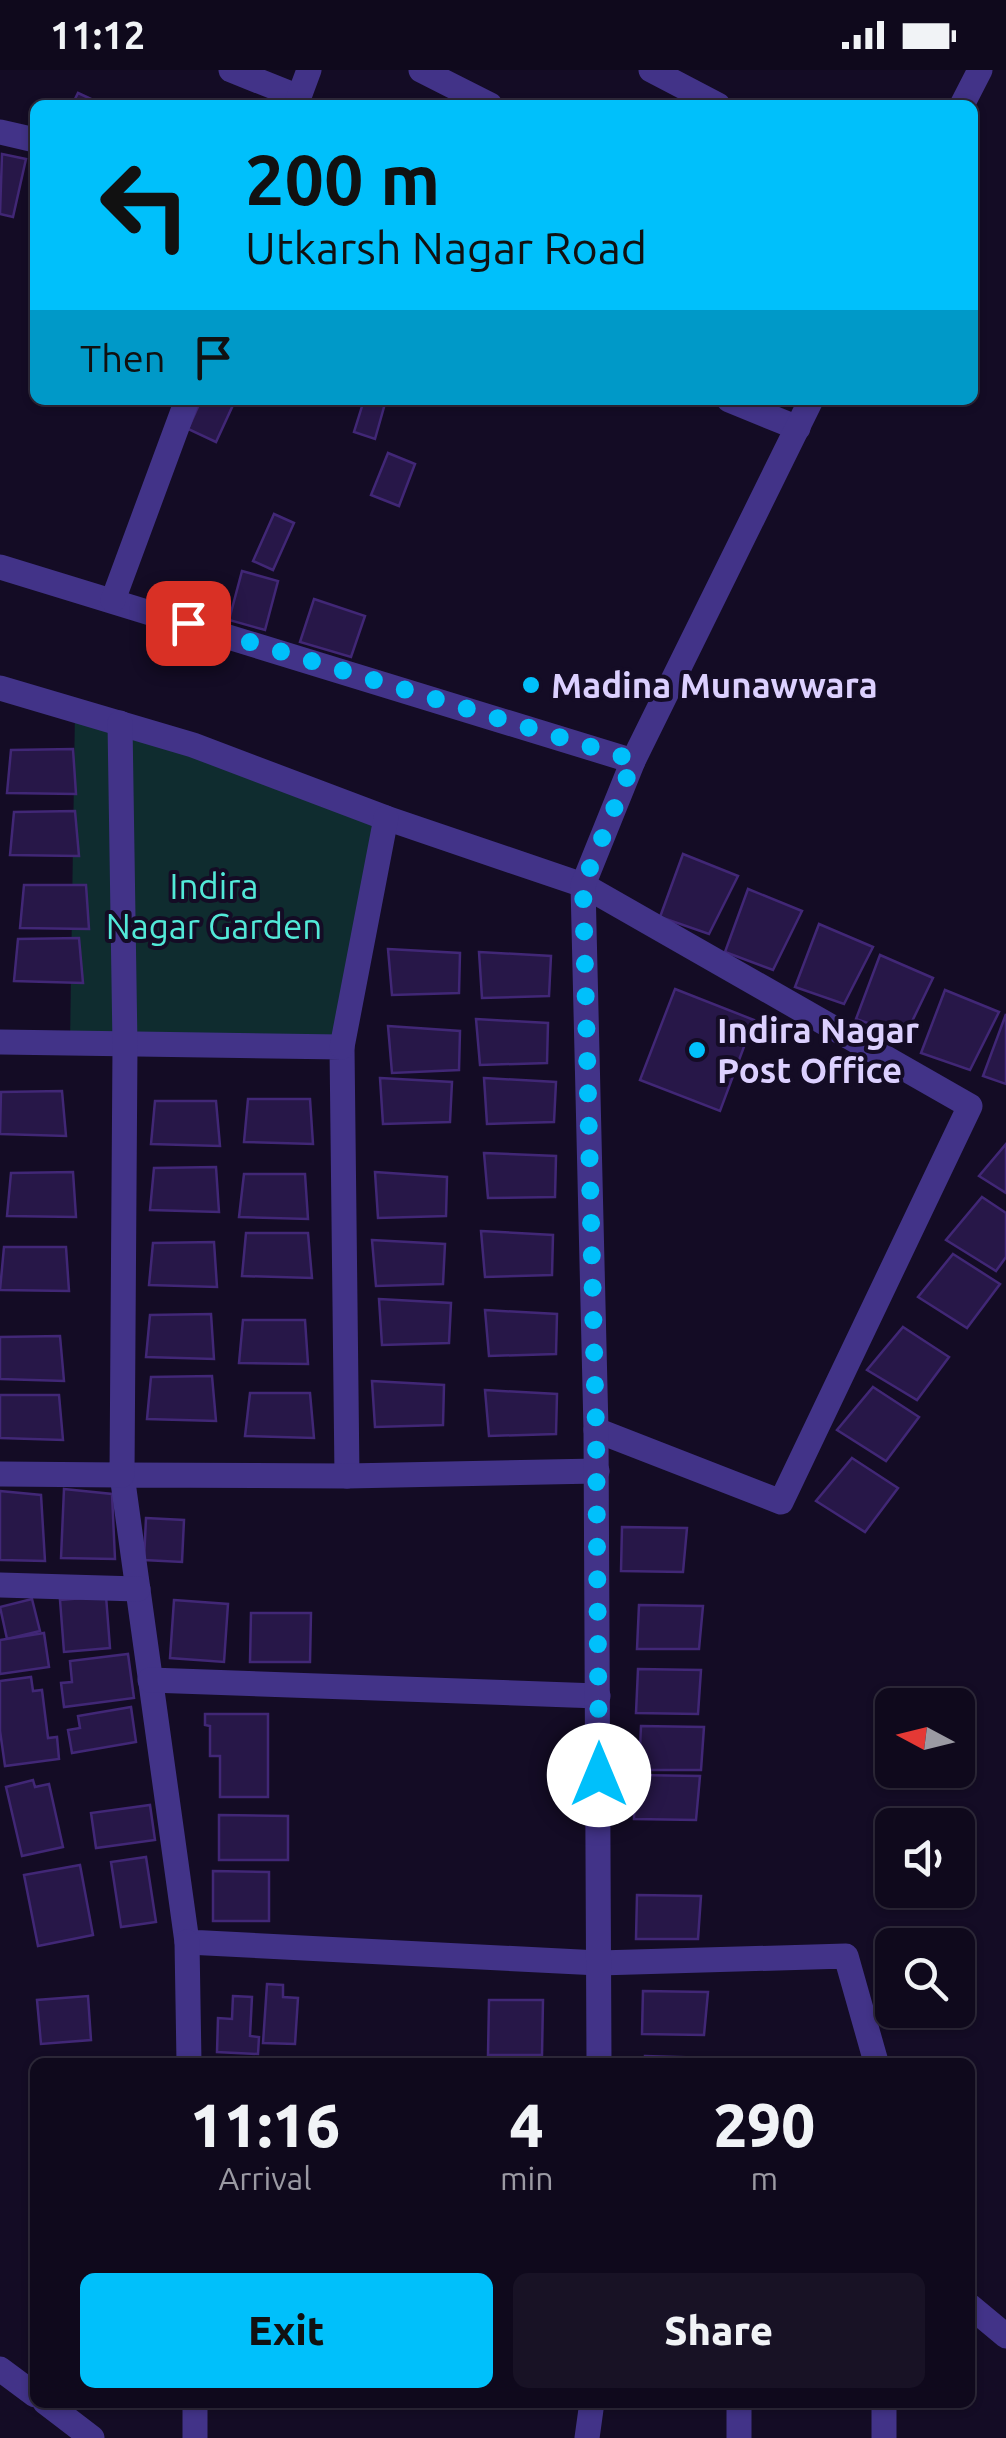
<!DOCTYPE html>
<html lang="en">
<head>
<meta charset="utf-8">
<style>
  :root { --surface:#0f091c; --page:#181225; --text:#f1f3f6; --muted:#9b9aa3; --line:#2f2a3b; --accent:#00c0fb }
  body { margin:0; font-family:Ubuntu,sans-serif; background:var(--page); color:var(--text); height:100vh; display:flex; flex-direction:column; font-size:38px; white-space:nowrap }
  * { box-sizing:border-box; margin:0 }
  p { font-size:32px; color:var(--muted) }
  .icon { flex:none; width:55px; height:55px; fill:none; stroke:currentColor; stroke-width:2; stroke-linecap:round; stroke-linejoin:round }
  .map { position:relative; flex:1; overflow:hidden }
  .sheet { position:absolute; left:30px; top:1988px; width:945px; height:350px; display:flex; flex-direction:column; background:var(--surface); border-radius:15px; box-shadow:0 2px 8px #0004,0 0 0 2px var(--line) }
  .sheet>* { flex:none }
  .hud { position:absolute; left:30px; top:30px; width:948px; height:305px; border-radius:15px; box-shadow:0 2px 8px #0004,0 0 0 2px var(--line); background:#00c0fb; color:#111; overflow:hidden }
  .needle { width:65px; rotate:277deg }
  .fabs { position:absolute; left:875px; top:1618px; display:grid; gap:20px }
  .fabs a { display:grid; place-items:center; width:100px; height:100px; border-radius:15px; background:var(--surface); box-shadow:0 2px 8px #0004,0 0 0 2px var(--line); font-size:50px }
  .pin { position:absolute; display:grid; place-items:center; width:85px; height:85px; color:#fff; margin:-42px; border-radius:20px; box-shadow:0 5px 15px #0006 }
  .me { position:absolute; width:110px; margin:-55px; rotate:0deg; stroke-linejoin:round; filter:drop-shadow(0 0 8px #0008) }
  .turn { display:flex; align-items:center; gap:35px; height:210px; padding:0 50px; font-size:45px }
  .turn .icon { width:130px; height:130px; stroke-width:2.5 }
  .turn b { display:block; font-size:70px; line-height:85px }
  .then { display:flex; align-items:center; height:95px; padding:0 50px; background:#0003; gap:20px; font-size:38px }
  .eta { display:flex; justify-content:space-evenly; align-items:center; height:170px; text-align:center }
  .eta b { font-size:60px; font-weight:800; line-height:70px }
  .action { display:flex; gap:20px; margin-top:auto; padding:20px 50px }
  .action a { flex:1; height:115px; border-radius:15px; background:var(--accent); color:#111; font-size:40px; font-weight:800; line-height:115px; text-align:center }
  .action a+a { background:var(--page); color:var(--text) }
  .status { display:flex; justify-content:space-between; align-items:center; height:70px; padding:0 50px; background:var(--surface); direction:ltr }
  .status svg { height:28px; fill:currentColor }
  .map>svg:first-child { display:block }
  .green { fill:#0f2c2f }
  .building { fill:#271748; stroke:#412776; stroke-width:2.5 }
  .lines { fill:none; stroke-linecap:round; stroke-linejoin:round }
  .minor { stroke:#423388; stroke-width:25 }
  .route { stroke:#00c0fb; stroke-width:18; stroke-dasharray:0 32.4 }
  .poi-dot { fill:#00c0fb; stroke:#140c25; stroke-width:4 }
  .labels { text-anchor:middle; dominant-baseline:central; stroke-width:8; stroke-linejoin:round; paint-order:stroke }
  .poi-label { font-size:35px; font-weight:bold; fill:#dcd0ff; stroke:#140c25; text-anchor:start }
  .park-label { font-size:35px; fill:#52e9d8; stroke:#140c25 }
</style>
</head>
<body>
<div class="status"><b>11:12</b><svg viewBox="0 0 49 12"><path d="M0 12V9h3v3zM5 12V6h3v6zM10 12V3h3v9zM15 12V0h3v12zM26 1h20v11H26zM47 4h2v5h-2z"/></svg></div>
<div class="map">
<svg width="1006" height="2368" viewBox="0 0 1006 2368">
  <rect width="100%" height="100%" fill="#140c25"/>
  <!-- green -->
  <polygon class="green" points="75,640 386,748 342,977 70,974"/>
  <!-- building -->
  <g class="building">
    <polygon points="78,23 104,35 72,35"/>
    <polygon points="2,84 26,89 13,147 0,144"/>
    <polygon points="201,330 222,330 233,335 216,372 188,359"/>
    <polygon points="364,330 386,330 375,369 354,362"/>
    <polygon points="388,383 415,394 399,436 371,425"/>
    <polygon points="274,444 294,453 273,500 253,491"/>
    <polygon points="242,501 278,511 265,560 229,550"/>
    <polygon points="314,529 365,546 351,587 300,572"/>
    <polygon points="73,679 76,724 7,723 11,680"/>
    <polygon points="75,741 79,786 10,785 14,742"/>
    <polygon points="683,784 738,806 709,864 660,847"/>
    <polygon points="24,815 86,815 89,859 20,858"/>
    <polygon points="748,819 802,841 773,900 725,882"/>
    <polygon points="819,854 873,877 844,934 795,917"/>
    <polygon points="79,868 83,913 14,911 18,869"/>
    <polygon points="388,879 460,883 459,923 392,925"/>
    <polygon points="479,882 551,886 549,926 482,928"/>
    <polygon points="880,885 933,908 905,966 856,949"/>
    <polygon points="675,919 754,950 720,1041 640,1010"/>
    <polygon points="945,920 999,942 970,1000 921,983"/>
    <polygon points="1006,944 1006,1014 983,1006"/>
    <polygon points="476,949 548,953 547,993 480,995"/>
    <polygon points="388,956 460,961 459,1000 392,1003"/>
    <polygon points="380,1008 452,1012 450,1052 383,1054"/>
    <polygon points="484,1008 556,1012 554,1052 487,1054"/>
    <polygon points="62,1021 66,1066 0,1064 1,1022"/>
    <polygon points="248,1029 310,1029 313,1074 244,1072"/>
    <polygon points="155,1031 216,1031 220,1076 151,1074"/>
    <polygon points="1006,1074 1006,1123 979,1106"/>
    <polygon points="484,1083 556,1086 555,1127 488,1128"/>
    <polygon points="216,1097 219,1142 150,1140 154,1098"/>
    <polygon points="73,1102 76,1147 7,1146 11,1103"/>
    <polygon points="375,1102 447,1107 446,1146 378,1148"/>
    <polygon points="244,1104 305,1104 308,1149 239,1147"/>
    <polygon points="982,1127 1006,1143 1006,1187 996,1201 946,1170"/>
    <polygon points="481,1161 553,1165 552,1205 485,1207"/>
    <polygon points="246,1163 308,1163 312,1208 242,1206"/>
    <polygon points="372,1170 445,1174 443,1214 376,1216"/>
    <polygon points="214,1172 217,1217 149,1215 153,1173"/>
    <polygon points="4,1177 66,1177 69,1221 0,1220"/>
    <polygon points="953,1184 1000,1214 967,1258 918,1227"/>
    <polygon points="379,1229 451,1233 449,1273 382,1275"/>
    <polygon points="485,1240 557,1244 556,1284 489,1286"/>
    <polygon points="211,1244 214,1289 146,1287 150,1245"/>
    <polygon points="243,1250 305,1250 308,1294 239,1293"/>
    <polygon points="903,1257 949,1287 917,1330 867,1300"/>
    <polygon points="60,1266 64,1311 0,1309 0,1267"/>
    <polygon points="212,1306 216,1351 147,1349 151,1307"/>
    <polygon points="372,1311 444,1315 443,1355 375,1357"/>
    <polygon points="873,1317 919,1347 886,1391 837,1360"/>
    <polygon points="485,1320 557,1324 556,1364 489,1366"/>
    <polygon points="250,1323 310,1323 314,1368 245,1366"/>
    <polygon points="0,1325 59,1325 63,1370 0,1368"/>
    <polygon points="852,1388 898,1418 865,1462 816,1431"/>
    <polygon points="64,1419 112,1424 115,1489 61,1488"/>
    <polygon points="0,1421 41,1425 45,1491 0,1490"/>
    <polygon points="146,1448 184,1450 182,1492 144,1490"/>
    <polygon points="622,1457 687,1458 683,1502 621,1501"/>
    <polygon points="106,1526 110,1578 64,1582 60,1530"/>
    <polygon points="32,1529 40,1561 7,1569 0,1537"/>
    <polygon points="174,1530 228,1534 224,1592 170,1588"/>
    <polygon points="639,1535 703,1536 699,1579 637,1579"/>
    <polygon points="251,1543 311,1543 310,1592 250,1592"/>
    <polygon points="44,1563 49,1597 0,1604 0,1570"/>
    <polygon points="128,1584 134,1628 64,1637 61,1613 72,1612 70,1591"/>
    <polygon points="638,1599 701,1600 698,1644 636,1643"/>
    <polygon points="31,1607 33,1621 42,1620 48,1668 57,1667 59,1689 5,1696 0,1661 0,1611"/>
    <polygon points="131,1637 136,1672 72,1683 68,1660 80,1658 78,1646"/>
    <polygon points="205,1644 268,1644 268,1727 220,1727 220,1686 210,1686 210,1656 205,1655"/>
    <polygon points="641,1656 704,1657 701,1700 639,1700"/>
    <polygon points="635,1705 700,1706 696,1750 634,1749"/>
    <polygon points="33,1710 35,1717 49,1714 63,1777 22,1786 6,1717"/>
    <polygon points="150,1735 155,1770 96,1778 91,1743"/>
    <polygon points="219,1745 288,1746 288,1790 219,1790"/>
    <polygon points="146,1787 156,1852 121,1857 111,1792"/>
    <polygon points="80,1795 93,1865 38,1876 24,1805"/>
    <polygon points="213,1801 269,1802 269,1851 213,1851"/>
    <polygon points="637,1825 701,1826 698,1869 636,1869"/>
    <polygon points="267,1914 283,1915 283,1927 298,1928 295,1974 263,1973"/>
    <polygon points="643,1921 708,1922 704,1965 642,1964"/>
    <polygon points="88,1926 91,1970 41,1974 37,1930"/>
    <polygon points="233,1926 252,1927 250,1966 259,1967 258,1984 217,1982 218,1948 232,1949"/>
    <polygon points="489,1930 543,1930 542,1985 488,1985"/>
    <polygon points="645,1986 710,1988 709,1992 645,1992"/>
  </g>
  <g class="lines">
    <!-- minor -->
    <g class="minor">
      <polyline points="231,0 299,27"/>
      <polyline points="421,0 490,35"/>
      <polyline points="651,0 718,35"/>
      <polyline points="296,35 309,0"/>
      <polyline points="962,35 980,0"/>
      <polyline points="0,62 35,70"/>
      <polyline points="729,330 798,358"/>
      <polyline points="0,497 633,691"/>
      <polyline points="113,530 187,330"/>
      <polyline points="0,618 193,675 386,748 583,815 970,1036 781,1432 596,1360"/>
      <polyline points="0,972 342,977 347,1406"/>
      <polyline points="342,977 386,748"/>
      <polyline points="597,1401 347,1406 122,1405 187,1872 599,1893 846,1886 876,1992"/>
      <polyline points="0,1404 122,1405 125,976 120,653"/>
      <polyline points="0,1515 138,1519"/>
      <polyline points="150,1610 598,1626"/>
      <polyline points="187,1872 189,1992"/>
      <polyline points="599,1992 596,1360 583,815 633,691 811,330"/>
      <polyline points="970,2236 1006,2266"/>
      <polyline points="0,2299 35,2325"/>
      <polyline points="45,2332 92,2368"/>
      <polyline points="195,2332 195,2368"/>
      <polyline points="739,2332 739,2368"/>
      <polyline points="884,2332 884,2368"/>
      <polyline points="587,2368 592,2332"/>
    </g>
  </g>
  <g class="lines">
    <!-- route -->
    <polyline class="route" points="188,553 634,690 583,815 596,1360 599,1705"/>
  </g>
  <!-- markers -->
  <g class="poi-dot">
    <circle cx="531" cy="615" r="10"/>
    <circle cx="697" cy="980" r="10"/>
  </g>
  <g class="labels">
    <!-- poi labels -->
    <g class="poi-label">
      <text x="551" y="615">Madina Munawwara</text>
      <text x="717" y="960">Indira Nagar<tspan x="717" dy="40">Post Office</tspan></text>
    </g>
    <!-- park labels -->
    <g class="park-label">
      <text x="214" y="816">Indira<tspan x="214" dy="40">Nagar Garden</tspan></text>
    </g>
  </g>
</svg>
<div class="fabs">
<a><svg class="needle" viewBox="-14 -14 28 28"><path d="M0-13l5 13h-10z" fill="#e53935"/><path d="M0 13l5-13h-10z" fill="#9b9aa3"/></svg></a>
<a><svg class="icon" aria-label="sound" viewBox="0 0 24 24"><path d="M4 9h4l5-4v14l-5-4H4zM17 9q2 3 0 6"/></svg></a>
<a><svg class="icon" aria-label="search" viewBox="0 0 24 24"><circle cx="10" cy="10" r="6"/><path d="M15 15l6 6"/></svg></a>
</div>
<div class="pin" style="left:188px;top:553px;background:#d93025"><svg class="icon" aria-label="arrive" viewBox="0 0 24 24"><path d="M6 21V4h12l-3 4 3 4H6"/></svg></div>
<svg class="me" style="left:599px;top:1705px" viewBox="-20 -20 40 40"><circle r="19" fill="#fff"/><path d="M0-13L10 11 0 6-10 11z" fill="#00c0fb"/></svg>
<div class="hud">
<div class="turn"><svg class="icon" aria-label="left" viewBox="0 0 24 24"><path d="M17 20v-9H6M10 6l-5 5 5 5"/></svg><div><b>200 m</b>Utkarsh Nagar Road</div></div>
<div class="then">Then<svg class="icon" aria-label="arrive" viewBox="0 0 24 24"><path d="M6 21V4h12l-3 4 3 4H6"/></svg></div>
</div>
<section class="sheet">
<div class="eta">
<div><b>11:16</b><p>Arrival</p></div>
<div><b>4</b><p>min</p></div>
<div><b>290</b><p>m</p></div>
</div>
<div class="action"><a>Exit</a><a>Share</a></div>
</section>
</div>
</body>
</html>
